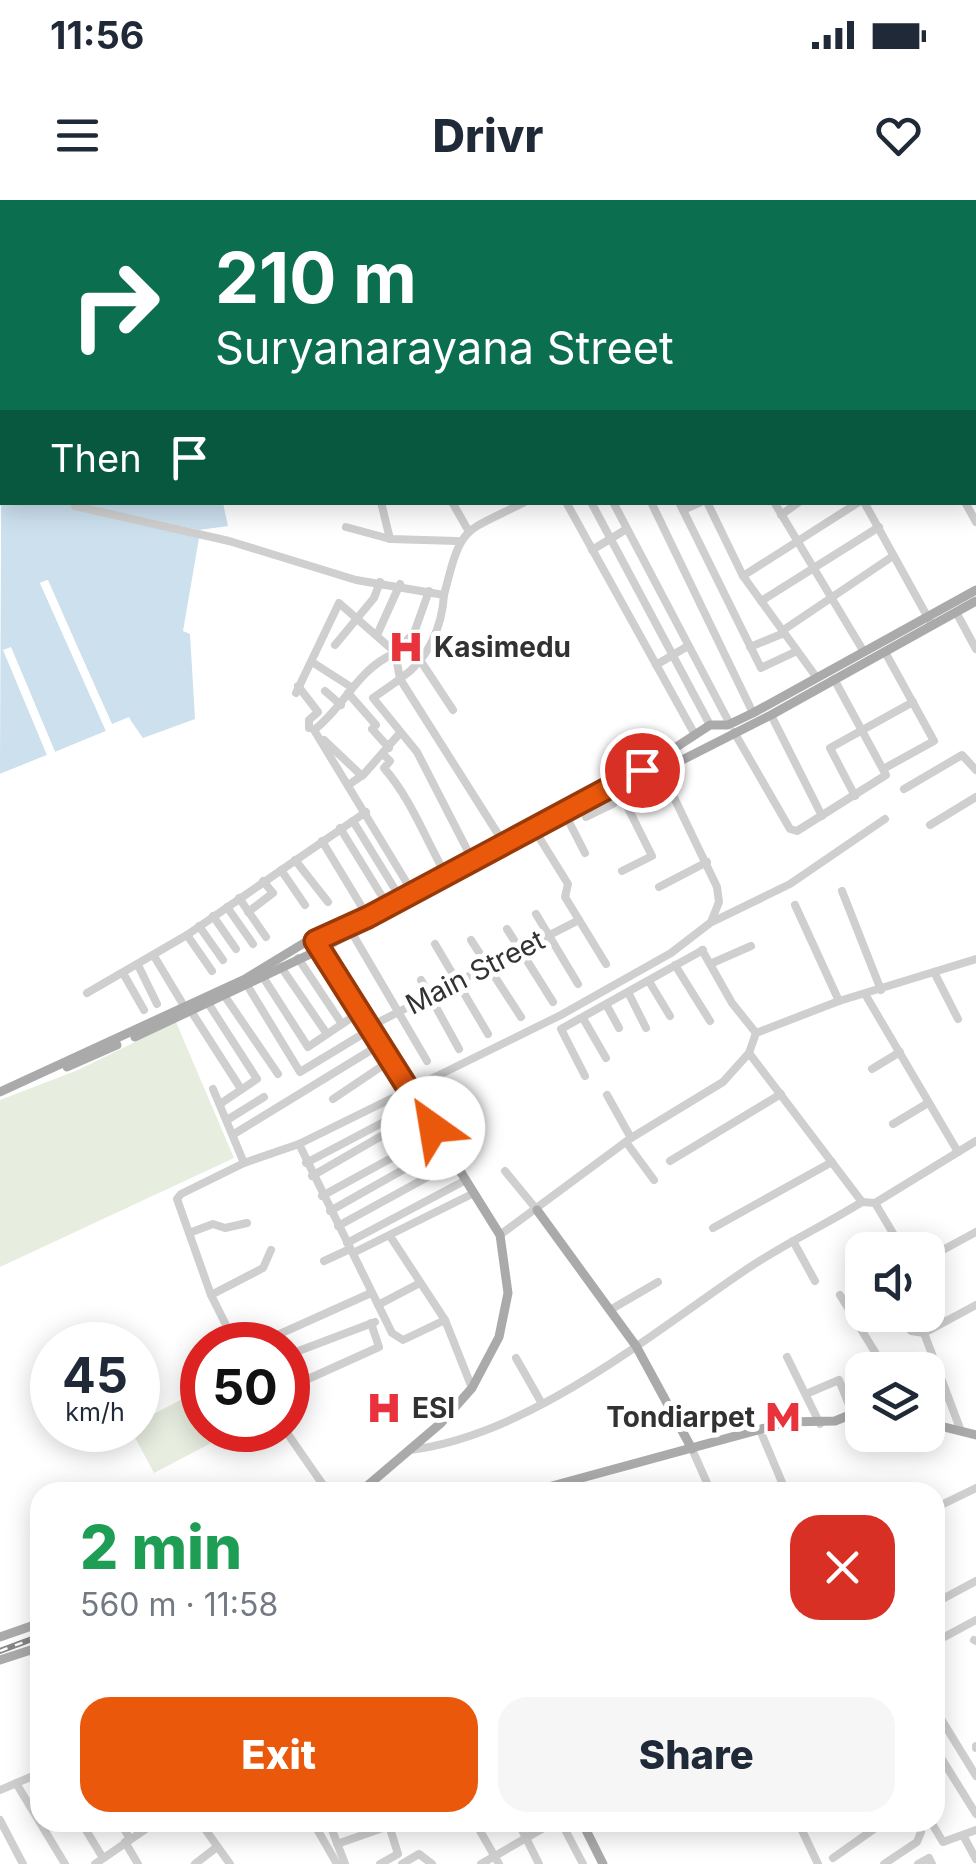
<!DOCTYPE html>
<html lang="en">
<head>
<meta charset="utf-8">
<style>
  :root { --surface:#fff; --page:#f6f6f7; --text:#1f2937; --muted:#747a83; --accent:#ea580c }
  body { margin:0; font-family:Inter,sans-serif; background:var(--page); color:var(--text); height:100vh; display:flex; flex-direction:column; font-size:38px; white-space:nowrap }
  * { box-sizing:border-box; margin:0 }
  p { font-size:32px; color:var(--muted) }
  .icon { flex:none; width:55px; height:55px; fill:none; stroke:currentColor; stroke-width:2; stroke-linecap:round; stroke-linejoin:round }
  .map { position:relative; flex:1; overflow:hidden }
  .sheet { position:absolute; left:30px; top:1282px; width:915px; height:350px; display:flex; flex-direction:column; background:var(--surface); border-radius:30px; box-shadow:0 5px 25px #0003 }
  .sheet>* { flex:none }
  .hud { position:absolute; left:0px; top:0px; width:978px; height:305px; box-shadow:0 5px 25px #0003; background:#0b6e4f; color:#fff; overflow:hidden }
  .tools { position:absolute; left:845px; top:1032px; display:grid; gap:20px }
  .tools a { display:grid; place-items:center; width:100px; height:100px; border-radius:20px; background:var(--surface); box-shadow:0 5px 25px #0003; font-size:50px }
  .speed { position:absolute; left:30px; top:1122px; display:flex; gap:20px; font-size:50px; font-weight:700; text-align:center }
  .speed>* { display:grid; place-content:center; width:130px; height:130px; border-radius:50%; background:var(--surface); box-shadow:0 5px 25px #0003; line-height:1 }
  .speed small { font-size:25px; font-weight:400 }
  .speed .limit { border:15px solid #d22; background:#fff; color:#111 }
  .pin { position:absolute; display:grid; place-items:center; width:85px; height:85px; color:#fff; margin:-42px; border:5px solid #fff; border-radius:50%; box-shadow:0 2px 10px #0007 }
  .me { position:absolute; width:110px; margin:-55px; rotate:328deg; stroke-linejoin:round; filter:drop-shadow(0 0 8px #0008) }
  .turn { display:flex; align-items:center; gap:35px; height:210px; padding:0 50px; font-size:45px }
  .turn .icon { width:130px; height:130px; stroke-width:2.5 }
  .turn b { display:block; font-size:70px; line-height:85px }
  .then { display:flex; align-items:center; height:95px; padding:0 50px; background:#0003; gap:20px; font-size:38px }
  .round { display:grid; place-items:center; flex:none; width:105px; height:105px; border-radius:30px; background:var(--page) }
  .overview { display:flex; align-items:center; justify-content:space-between; height:170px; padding:0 50px }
  h1 { font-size:60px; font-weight:800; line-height:75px; color:#1e9e55 }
  .button { display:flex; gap:20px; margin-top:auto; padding:20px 50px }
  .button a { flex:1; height:115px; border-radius:30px; background:var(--accent); color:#fff; font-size:40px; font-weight:800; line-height:115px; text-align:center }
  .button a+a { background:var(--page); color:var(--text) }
  .status { display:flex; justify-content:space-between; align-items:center; height:70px; padding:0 50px; background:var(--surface); direction:ltr }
  .status svg { height:28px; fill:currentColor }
  header { display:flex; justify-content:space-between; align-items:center; height:130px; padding:0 50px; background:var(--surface); font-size:45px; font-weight:800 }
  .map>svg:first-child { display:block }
  .green { fill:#e7eee0 }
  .water { fill:#cce0ee }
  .pier { fill:#fff }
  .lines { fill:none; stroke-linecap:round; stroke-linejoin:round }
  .minor { stroke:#cfcfcf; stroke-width:8 }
  .major { stroke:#aaa; stroke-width:9 }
  .rail-casing { stroke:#878787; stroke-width:6 }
  .rail { stroke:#fff; stroke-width:2.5; stroke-dasharray:8; stroke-linecap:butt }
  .route-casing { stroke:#983908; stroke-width:25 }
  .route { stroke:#ea580c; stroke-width:18 }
  .labels { text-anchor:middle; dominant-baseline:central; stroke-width:10; stroke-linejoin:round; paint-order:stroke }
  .poi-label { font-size:28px; font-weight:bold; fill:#323232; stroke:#fff; text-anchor:start }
  .street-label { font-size:28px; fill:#323232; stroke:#fff }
</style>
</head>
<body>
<div class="status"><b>11:56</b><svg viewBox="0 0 49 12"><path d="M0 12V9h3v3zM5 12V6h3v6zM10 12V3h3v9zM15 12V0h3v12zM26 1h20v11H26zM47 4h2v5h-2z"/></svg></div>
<header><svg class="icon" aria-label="menu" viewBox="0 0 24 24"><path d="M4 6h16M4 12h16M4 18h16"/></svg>Drivr<svg class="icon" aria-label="heart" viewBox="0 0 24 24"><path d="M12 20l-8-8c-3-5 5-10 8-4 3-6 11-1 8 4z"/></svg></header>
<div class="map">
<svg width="976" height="1664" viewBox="0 0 976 1664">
  <rect width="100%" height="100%" fill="#fff"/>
  <!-- green -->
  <g class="green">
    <polygon points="176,822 234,958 0,1067 0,900 78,870"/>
    <polygon points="202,1189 202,1230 236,1230 154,1273 131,1230 138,1230 138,1222"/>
  </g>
  <!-- water -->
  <g class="water">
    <polygon points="2,93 2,302 75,303 199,338 183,431 190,434 195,519 143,538 129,518 112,525 48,380 40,383 106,531 55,552 11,448 4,450 47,555 0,574"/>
    <polygon points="76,303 223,303 228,326 199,330"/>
  </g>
  <!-- pier -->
  <polygon class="pier" points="47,380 112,524 129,517 132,523 0,579 0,574 47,555 3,450 11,447 55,552 106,531 40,383"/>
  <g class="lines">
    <!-- minor -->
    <g class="minor">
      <polyline points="709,2 715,0"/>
      <polyline points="975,81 976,81"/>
      <polyline points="381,302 390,339"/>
      <polyline points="452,302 468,330"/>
      <polyline points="566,302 694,533"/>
      <polyline points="591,302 710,525"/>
      <polyline points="613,302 730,524"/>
      <polyline points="651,302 753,513"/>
      <polyline points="679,302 761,468 797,451"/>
      <polyline points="707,302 743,376 817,478"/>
      <polyline points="774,302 864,452"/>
      <polyline points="864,302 932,425"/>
      <polyline points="965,302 976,322"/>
      <path d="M 75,306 L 229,341 L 356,380 L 444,395 C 462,324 461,334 525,302"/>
      <polyline points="683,310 701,302"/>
      <polyline points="781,315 799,302"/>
      <polyline points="346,327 390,339 457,341"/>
      <polyline points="592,350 625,330"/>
      <polyline points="743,376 859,302"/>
      <polyline points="761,401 879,327"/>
      <polyline points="956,412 976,449"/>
      <polyline points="782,431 893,356"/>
      <polyline points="377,435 400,384"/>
      <polyline points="335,445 374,398 380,382"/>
      <polyline points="750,447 784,433"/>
      <polyline points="395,452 414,433 429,391"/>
      <path d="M 393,454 C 356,471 345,506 314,530 L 413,693"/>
      <polyline points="420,460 453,510"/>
      <polyline points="312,462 351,487"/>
      <polyline points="656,465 688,446"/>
      <path d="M 401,478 C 428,460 442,427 444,395"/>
      <polyline points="400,479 373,498 417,552 473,661"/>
      <polyline points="298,486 318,512 309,520 309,528"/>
      <polyline points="325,491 341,505"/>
      <polyline points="296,493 339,403 395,452 400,479 505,645"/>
      <polyline points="348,493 376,525 372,529 389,548"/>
      <polyline points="771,515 822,616"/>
      <polyline points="734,532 790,629 797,631 886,575 834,479"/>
      <polyline points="324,540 362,576"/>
      <path d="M 383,554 L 390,561 L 384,568 C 411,599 425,638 446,675"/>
      <polyline points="657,562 717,687 719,702 711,722"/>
      <polyline points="885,568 934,541 885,452"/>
      <polyline points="350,584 364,574 400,533"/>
      <polyline points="904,589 962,555 976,570"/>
      <polyline points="620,592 652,656 622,671"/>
      <polyline points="855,596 830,548 913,502"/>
      <polyline points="584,610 586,617 613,604"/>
      <polyline points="567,618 585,653"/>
      <polyline points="353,621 401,699"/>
      <polyline points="930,625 976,597"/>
      <polyline points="340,628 388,706"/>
      <polyline points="537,634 568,684 565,697 606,764"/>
      <polyline points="322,641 368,717"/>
      <polyline points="295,660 328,702"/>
      <polyline points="281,670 305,705"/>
      <polyline points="659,687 707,662"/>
      <polyline points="842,691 881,790"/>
      <polyline points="239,698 266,737"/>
      <polyline points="795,705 839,801"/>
      <polyline points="227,707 253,744"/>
      <polyline points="248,712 273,693 263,681"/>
      <polyline points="536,714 578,784"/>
      <polyline points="213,716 236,749"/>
      <polyline points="199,726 223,760"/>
      <polyline points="507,729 553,802"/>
      <polyline points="352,733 427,861"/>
      <polyline points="187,735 212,771"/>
      <polyline points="471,740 521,817"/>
      <polyline points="435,744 488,834"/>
      <polyline points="702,750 732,803 756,833"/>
      <polyline points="154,756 184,806"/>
      <polyline points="298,758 342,824"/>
      <polyline points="710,764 751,746"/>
      <polyline points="138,765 157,804"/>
      <polyline points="675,765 710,821"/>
      <polyline points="281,767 327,834"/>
      <polyline points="934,772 958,819"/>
      <polyline points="123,773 144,810"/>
      <polyline points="263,777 308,847 360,812"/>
      <polyline points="421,780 459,849"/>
      <polyline points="650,783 670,816"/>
      <polyline points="247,785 300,872 371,829"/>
      <polyline points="87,793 187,735 366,612"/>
      <polyline points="629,794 646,828"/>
      <polyline points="865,794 958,952"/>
      <polyline points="224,795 278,874"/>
      <polyline points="208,803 257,879 220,904"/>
      <polyline points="607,806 619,828"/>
      <polyline points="191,811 241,889"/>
      <polyline points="584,820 606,858"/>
      <polyline points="371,826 579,720"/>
      <polyline points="749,853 862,1002 875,1003 903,1050"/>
      <polyline points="872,869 900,852"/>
      <polyline points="585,876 561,829 703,750"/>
      <polyline points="213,889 244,963"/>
      <polyline points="607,895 631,938"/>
      <polyline points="333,899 391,860"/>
      <polyline points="227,920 264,897"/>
      <polyline points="893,924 928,903"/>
      <polyline points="234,934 381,844"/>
      <polyline points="626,942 654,980"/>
      <polyline points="299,944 392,1133 403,1140 445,1120"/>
      <polyline points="670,961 781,894"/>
      <polyline points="306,963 418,904"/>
      <polyline points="505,971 537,1010"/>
      <polyline points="312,976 423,912"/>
      <polyline points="322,996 397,955 433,928"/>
      <polyline points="875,1003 976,941"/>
      <polyline points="330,1011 445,946"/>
      <polyline points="338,1026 455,962"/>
      <polyline points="713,1028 832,962"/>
      <polyline points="189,1033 213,1024 225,1028 247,1023"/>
      <polyline points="500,1035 631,938 723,882 749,853 756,833 839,801 976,759"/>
      <polyline points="390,1036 445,1120 472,1188"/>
      <polyline points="793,1041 815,1081"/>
      <polyline points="347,1043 466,980"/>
      <polyline points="353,1053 474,993"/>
      <polyline points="928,1058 976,1032"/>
      <polyline points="324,1061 350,1049"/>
      <polyline points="858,1092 862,1090"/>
      <polyline points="928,1093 943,1122"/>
      <polyline points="211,1095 263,1068 271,1050"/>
      <polyline points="840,1095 886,1170"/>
      <polyline points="378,1105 418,1084"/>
      <polyline points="610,1110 658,1082"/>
      <polyline points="901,1115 911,1131 924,1133"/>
      <polyline points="236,1145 211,1095 177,999 181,994 244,963 299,944 561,815 671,753 710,723 790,684 885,619"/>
      <polyline points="255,1145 371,1093"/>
      <polyline points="288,1155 375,1122"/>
      <polyline points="787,1157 820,1224"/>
      <polyline points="516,1158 541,1202"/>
      <polyline points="288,1188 379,1147 371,1123"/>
      <polyline points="806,1194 839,1180 864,1242"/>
      <polyline points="285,1230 328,1292"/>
      <polyline points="760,1230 786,1292"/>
      <polyline points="961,1231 924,1133 976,1105"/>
      <polyline points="692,1249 711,1292"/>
      <path d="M 410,1250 C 529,1235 647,1137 744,1071 C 782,1045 823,1026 862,1002"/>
      <polyline points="935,1308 976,1288"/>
      <polyline points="935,1403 976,1381"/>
      <polyline points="974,1440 976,1441"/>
      <polyline points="935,1442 976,1420"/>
      <polyline points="935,1509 976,1576"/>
      <polyline points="976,1546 976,1548"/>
      <polyline points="935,1548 976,1614"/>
      <polyline points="16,1583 65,1664"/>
      <polyline points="0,1590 40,1573"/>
      <polyline points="0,1620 23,1664"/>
      <polyline points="81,1622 103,1658"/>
      <polyline points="120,1622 130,1639"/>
      <polyline points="200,1622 230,1664"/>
      <polyline points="313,1622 337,1664"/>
      <polyline points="329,1622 345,1664"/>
      <polyline points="475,1622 499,1664"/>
      <polyline points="518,1622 539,1664"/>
      <polyline points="561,1622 583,1664"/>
      <polyline points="798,1622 818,1664"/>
      <polyline points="931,1622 943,1642 976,1630"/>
      <polyline points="964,1637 976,1659"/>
      <polyline points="125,1642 138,1664"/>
      <polyline points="337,1644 400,1622"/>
      <polyline points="833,1658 884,1622"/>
      <polyline points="95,1664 156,1622"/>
      <polyline points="195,1664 217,1647"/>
      <polyline points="380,1664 398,1654 388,1622"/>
      <polyline points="402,1664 419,1654 432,1664"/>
      <polyline points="481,1664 554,1622"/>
      <polyline points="884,1664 917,1642 921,1632 915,1622"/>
      <polyline points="918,1664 929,1658 932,1664"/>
    </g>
    <!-- major -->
    <g class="major">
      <polyline points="550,627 771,515 976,401"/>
      <polyline points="320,746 500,1035 508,1093 499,1137 472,1188 441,1223 360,1292"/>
      <polyline points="135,837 323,748 528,639"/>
      <polyline points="67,867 117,845"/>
      <polyline points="0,892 245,779 309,740 368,717 635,574 710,525 728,525 753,513 976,390"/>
      <polyline points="537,1010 636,1146 692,1249"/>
      <polyline points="928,1223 976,1235"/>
      <polyline points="530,1292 787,1222 835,1221 862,1210"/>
      <polyline points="0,1437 40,1423"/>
      <polyline points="0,1460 40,1447"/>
      <polyline points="582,1622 603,1664"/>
    </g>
    <defs>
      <polyline id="rail" points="0,1451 40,1436"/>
    </defs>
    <!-- rail casing -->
    <use href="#rail" class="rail-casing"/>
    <!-- rail -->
    <use href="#rail" class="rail"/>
  </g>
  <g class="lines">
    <defs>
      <polyline id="route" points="433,928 315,741 368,717 642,570"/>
    </defs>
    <!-- route casing -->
    <use href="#route" class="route-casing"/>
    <!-- route -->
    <use href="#route" class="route"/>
  </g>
  <!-- icons -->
  <defs>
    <symbol id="hospital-bare" viewBox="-9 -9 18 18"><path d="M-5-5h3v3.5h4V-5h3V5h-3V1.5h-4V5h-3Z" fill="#e9333c" stroke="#fff" stroke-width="2.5" paint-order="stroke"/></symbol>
    <symbol id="metro-bare" viewBox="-9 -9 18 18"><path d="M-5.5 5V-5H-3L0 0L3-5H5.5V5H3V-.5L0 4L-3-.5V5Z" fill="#e9333c" stroke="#fff" stroke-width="2.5" paint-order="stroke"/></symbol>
  </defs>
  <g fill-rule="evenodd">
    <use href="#hospital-bare" x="381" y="422" width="50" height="50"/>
    <use href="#hospital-bare" x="359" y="1183" width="50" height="50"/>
    <use href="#metro-bare" x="758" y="1192" width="50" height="50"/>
  </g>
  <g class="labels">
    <!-- poi labels -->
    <g class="poi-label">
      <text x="434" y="447">Kasimedu</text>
      <text x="412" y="1208">ESI</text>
      <text x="755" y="1217" text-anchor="end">Tondiarpet</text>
    </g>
    <!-- street labels -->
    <g class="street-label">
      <text transform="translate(475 772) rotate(-27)">Main Street</text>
    </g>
  </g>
</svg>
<div class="tools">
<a><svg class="icon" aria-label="sound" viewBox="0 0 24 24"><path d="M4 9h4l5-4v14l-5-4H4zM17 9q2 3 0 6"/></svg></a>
<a><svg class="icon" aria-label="layers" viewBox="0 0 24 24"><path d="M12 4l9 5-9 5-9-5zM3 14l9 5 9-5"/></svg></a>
</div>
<div class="speed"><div>45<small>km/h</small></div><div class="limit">50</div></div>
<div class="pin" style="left:642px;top:570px;background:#d93025"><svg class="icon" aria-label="arrive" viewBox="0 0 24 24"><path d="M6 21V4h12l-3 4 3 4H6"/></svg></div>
<svg class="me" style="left:433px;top:928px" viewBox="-20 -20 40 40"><circle r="19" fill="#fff"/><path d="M0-13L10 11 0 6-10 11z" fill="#ea580c"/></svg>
<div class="hud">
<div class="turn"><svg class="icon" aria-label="right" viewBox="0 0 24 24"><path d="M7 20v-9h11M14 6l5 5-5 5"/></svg><div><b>210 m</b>Suryanarayana Street</div></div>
<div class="then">Then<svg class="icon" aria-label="arrive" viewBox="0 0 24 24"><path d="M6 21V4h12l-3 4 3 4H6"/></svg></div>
</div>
<section class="sheet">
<div class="overview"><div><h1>2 min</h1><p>560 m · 11:58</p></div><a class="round" style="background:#d93025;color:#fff"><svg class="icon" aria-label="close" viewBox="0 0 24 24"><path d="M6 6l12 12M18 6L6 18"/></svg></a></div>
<div class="button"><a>Exit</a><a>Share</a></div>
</section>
</div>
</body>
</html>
